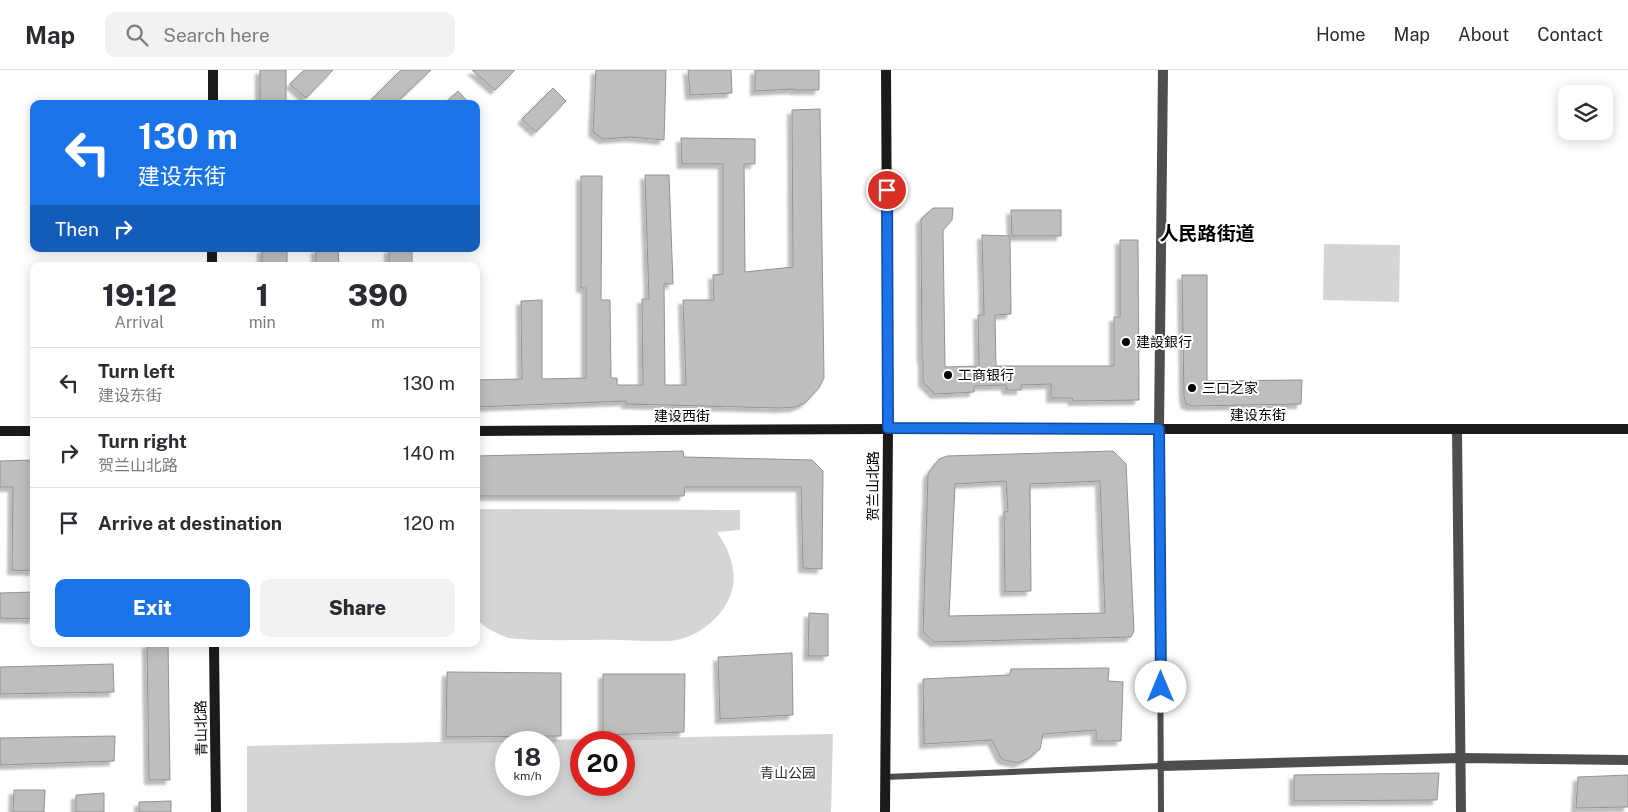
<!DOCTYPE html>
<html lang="en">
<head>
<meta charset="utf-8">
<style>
  :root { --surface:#fff; --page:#f2f2f3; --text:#2b2b33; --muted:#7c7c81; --line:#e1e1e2; --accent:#1a73e8 }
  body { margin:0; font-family:"Public Sans","Noto Sans SC",sans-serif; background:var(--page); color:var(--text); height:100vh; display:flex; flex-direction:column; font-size:19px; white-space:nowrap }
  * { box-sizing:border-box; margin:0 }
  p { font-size:16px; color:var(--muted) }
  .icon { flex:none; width:28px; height:28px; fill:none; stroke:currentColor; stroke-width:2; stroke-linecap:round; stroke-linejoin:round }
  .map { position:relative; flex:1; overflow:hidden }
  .side { position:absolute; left:30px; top:192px; width:450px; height:385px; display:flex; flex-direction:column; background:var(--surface); border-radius:10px; box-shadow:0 2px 12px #0003 }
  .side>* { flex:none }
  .top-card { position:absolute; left:30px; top:30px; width:450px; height:152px; border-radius:10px; box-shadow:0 2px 12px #0003; background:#1a73e8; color:#fff; overflow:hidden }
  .controls { position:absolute; left:1558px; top:15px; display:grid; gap:10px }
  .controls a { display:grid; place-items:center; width:55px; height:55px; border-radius:10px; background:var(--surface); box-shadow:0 2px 12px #0003; font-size:25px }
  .speed { position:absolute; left:495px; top:661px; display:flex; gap:10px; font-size:25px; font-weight:700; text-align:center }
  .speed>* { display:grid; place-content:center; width:65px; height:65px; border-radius:50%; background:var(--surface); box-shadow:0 2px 12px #0003; line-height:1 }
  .speed small { font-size:12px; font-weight:400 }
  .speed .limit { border:8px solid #d22; background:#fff; color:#111 }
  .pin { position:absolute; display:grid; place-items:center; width:42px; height:42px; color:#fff; margin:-21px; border:2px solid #fff; border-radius:50%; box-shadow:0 1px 5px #0007 }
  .me { position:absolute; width:55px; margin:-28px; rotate:0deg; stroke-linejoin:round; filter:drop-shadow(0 0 4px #0008) }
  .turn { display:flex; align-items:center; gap:18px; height:105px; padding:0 25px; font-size:22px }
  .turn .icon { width:65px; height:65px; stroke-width:2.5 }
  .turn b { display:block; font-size:35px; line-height:42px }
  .then { display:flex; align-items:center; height:48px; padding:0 25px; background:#0003; gap:10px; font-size:19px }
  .eta { display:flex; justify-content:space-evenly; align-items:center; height:85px; text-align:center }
  .eta b { font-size:30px; font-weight:800; line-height:35px }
  .cta { display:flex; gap:10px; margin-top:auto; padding:10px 25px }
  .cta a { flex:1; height:58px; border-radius:10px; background:var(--accent); color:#fff; font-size:20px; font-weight:800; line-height:58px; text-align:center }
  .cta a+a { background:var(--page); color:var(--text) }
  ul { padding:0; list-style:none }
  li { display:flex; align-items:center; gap:15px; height:70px; padding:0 25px; border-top:1px solid var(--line) }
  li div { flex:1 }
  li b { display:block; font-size:19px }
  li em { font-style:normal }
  header { display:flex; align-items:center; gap:30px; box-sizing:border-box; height:70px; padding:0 25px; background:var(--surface); border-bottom:1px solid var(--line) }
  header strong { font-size:24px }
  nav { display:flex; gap:28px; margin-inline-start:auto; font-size:18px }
  .search { width:350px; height:45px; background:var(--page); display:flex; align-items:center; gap:12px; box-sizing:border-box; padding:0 18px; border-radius:10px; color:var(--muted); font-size:19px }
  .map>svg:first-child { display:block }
  .green { fill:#d5d5d5; fill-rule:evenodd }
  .building { fill:#bebebe; stroke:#929292; fill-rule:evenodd; filter:url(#shadow) }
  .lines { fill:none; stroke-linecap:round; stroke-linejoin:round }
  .service { stroke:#4e4e4e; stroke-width:6 }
  .minor { stroke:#4e4e4e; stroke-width:10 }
  .secondary { stroke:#1b1b1b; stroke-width:10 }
  .route-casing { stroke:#114b97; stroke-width:12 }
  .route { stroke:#1a73e8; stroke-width:9 }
  .poi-dot { fill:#000; stroke:#fff; stroke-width:2 }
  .labels { text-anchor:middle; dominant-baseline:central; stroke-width:4; stroke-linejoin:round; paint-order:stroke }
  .poi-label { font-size:14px; fill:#000; stroke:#fff; text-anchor:start }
  .street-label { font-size:14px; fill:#000; stroke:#fff }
  .park-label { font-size:14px; fill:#2c2c2c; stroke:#fff }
  .district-label { font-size:19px; font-weight:bold; fill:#000; stroke:#fff }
</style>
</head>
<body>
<header>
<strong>Map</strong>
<div class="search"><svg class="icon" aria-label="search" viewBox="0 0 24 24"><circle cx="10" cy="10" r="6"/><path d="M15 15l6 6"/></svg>Search here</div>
<nav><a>Home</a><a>Map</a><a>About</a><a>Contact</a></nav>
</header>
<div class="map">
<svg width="1628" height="742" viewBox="0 0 1628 742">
  <defs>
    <filter id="shadow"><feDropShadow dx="-4.5" dy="4.5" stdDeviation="1" flood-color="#0004"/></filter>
  </defs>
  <rect width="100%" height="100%" fill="#fff"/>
  <!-- green -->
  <g class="green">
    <polygon points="1324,174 1400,175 1399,232 1323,230"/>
    <path d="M 476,439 L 740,440 L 740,460 L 717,462 C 725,474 731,485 733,500 C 739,533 706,565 676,570 C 659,573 636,570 618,570 C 582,569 544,572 508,568 C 496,563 484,558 476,548 Z"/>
    <path d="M 833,664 L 831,742 L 247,742 L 247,676 ZM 549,672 L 549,715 L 506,715 L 506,672 ZM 624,672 L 624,715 L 581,715 L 581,672 Z"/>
  </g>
  <!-- building -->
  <g class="building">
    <rect x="260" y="0" width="26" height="34"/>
    <polygon points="304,0 333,0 306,28 290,14"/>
    <polygon points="401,0 431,0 395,34 367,34"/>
    <polygon points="472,0 515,0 495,20"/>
    <polygon points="596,0 666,0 664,70 631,67 603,69 593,62"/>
    <polygon points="688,0 731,0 732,23 690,25"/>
    <polygon points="755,0 819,0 819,20 794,20 794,19 755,21"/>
    <polygon points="553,18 566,31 536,62 522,49"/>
    <polygon points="458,21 470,34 444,34"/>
    <polygon points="820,39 824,308 819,318 805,333 795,337 780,338 626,334 626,331 476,337 476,310 522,309 521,231 542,230 542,309 586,308 586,218 581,218 581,106 602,106 601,230 610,230 611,308 617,308 617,315 643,315 642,229 649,229 645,105 669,105 673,214 664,214 665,315 686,315 683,230 714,230 713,205 723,204 723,94 682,94 681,68 755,69 755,94 744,94 745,202 793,197 792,40"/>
    <polygon points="933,138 953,138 952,150 943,160 945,297 979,296 978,245 984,245 982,165 1010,166 1011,244 995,245 996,296 1114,296 1114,247 1120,247 1120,170 1138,170 1139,330 1073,331 1072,328 1051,328 1051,314 1021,315 1021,320 1007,320 1006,315 974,316 974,322 935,324 923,312 923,290 922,290 921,149"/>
    <polygon points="1011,140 1061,140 1061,166 1012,166"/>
    <rect x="262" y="179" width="25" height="17"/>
    <polygon points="316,179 338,179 339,196 316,196"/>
    <rect x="389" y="179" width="23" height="17"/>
    <polygon points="1182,205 1207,205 1207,311 1302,310 1301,334 1192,336 1186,334 1184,327"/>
    <polygon points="683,381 684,387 812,390 823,401 822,499 803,498 801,417 685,417 684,426 476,426 476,386"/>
    <path d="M 1113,381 L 1126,394 L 1134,561 L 1131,567 L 934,572 L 923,562 L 928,404 L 939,389 L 947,386 ZM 1006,411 L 1008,441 L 1004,442 L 1005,522 L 1031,521 L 1030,414 L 1100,411 L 1105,543 L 949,546 L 955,414 Z"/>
    <polygon points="34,390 34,501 12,500 13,417 0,417 0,391"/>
    <polygon points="34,522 34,549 0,548 0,523"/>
    <polygon points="809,543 828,544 828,586 808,586"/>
    <polygon points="147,574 168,574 170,710 149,710"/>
    <polygon points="792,583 793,645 720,649 718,587"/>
    <polygon points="113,594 114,622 0,624 0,597"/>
    <polygon points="1109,598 1108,611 1123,612 1121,671 1096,671 1096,660 1043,664 1040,679 1029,688 1018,693 1004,690 1001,688 992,670 924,674 923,609 1010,605 1011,599"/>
    <polygon points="447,602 561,603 561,666 446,667"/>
    <polygon points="603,604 685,604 684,662 603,665"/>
    <polygon points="115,666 114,691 0,695 0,668"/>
    <polygon points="1439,703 1437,730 1294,731 1294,705"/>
    <polygon points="1628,705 1628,737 1576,738 1578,707"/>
    <polygon points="14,720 45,720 44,742 13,742"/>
    <polygon points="104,723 104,742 76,742 76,725"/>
    <polygon points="171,731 171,742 139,742 139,732"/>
  </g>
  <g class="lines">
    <!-- service -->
    <g class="service">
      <polyline points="1159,359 1161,742"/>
      <polyline points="885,707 1161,696"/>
    </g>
    <!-- minor -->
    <g class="minor">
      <polyline points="1159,359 1163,0"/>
      <polyline points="1457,359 1461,742"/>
      <polyline points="1161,696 1460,688 1628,690"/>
    </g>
    <!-- secondary -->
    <g class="secondary">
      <polyline points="213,34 213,0"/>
      <polyline points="212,196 212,179"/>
      <polyline points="0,361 34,361"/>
      <polyline points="476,361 888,359 1628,359"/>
      <polyline points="214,574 216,742"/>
      <polyline points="885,742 888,359 886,0"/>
    </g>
  </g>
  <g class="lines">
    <defs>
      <polyline id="route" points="887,120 888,358 1159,359 1161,617"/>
    </defs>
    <!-- route casing -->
    <use href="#route" class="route-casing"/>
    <!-- route -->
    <use href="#route" class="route"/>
  </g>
  <!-- markers -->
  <g class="poi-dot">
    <circle cx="1126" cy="272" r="5"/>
    <circle cx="948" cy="305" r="5"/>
    <circle cx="1192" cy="318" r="5"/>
  </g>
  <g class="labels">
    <!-- poi labels -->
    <g class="poi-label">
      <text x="1136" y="272">建設銀行</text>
      <text x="958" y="305">工商银行</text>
      <text x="1202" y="318">三口之家</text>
    </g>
    <!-- street labels -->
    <g class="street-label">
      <text x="1258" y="345">建设东街</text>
      <text x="682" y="346">建设西街</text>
      <text transform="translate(873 416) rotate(-90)">贺兰山北路</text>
      <text transform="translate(201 658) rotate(-91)">青山北路</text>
    </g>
    <!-- park labels -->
    <g class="park-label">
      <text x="788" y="703">青山公园</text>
    </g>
    <!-- district labels -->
    <g class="district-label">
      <text x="1207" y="163">人民路街道</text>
    </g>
  </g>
</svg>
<div class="controls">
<a><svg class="icon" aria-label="layers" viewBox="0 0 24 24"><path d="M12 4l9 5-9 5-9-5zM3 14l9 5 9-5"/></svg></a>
</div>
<div class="speed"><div>18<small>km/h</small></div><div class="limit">20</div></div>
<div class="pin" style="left:887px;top:120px;background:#d93025"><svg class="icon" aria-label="arrive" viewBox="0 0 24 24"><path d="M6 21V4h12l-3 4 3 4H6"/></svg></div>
<svg class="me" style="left:1161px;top:617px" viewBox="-20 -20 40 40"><circle r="19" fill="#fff"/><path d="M0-13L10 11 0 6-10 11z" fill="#1a73e8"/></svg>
<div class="top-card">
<div class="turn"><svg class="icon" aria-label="left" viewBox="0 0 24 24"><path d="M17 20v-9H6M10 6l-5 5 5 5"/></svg><div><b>130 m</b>建设东街</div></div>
<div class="then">Then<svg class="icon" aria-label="right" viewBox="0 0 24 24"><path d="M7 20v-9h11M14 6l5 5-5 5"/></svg></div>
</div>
<section class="side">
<div class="eta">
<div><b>19:12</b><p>Arrival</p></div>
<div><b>1</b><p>min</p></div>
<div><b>390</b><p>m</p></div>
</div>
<ul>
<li><svg class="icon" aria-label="left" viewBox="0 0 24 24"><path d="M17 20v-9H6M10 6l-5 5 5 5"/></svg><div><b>Turn left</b><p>建设东街</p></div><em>130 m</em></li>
<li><svg class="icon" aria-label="right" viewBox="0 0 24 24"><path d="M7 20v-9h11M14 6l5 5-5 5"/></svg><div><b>Turn right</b><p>贺兰山北路</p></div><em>140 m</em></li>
<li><svg class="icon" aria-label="arrive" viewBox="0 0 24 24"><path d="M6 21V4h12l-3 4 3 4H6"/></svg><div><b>Arrive at destination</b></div><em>120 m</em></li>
</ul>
<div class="cta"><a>Exit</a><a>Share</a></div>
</section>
</div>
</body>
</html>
